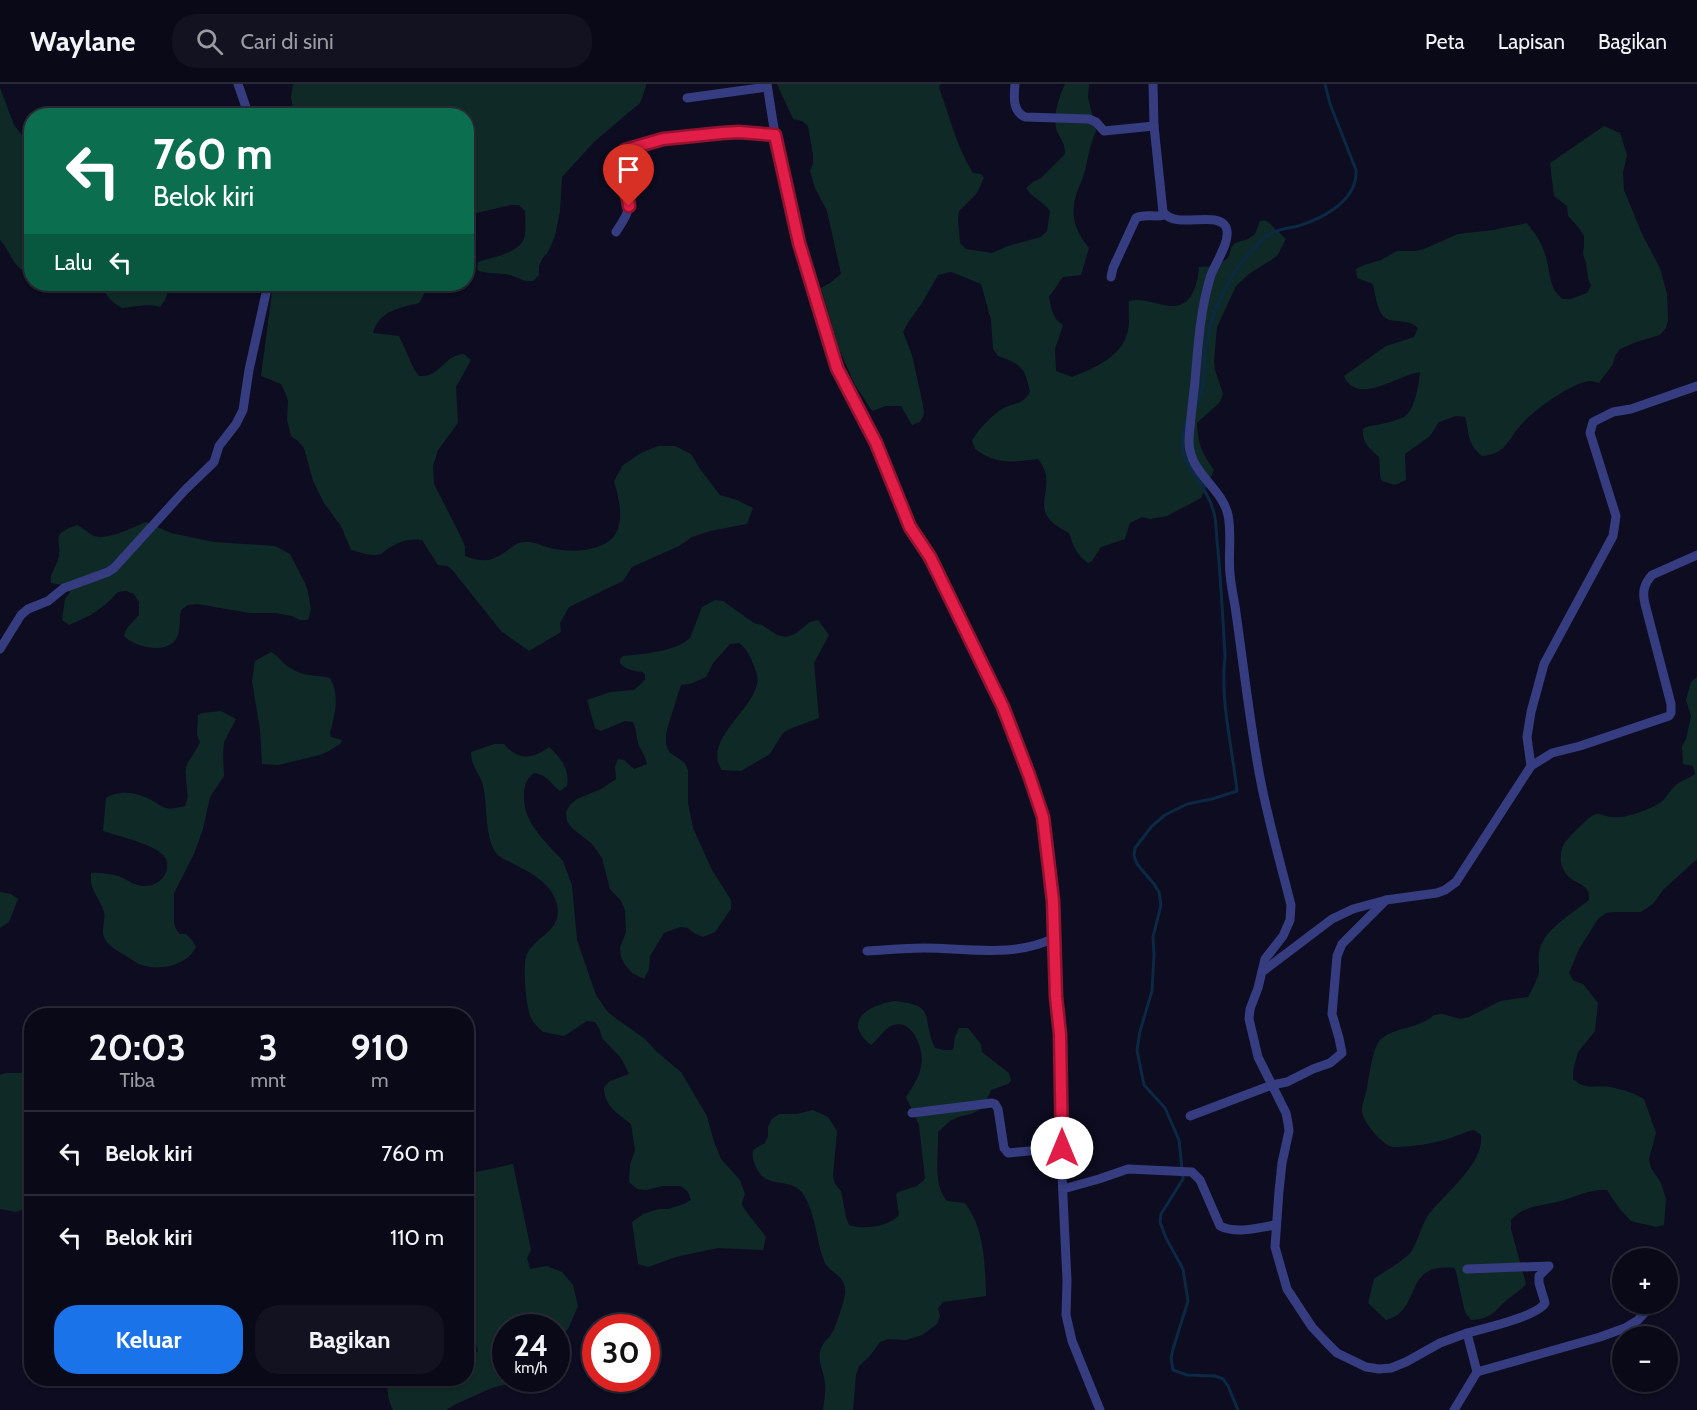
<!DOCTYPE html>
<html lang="id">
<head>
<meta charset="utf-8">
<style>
  :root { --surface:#0a0918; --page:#131221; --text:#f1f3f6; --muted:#999aa2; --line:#2a2a37; --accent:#1a73e8 }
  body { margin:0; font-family:Cabin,sans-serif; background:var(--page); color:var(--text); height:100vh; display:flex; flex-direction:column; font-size:22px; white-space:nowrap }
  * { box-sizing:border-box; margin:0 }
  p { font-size:20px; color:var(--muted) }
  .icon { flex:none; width:33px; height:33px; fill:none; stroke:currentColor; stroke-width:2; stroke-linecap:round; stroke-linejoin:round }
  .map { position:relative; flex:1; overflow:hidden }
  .side { position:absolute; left:24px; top:924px; width:450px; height:378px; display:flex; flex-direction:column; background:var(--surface); border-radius:24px; box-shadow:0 2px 4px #0004,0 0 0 2px var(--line) }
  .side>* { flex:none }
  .hud { position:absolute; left:24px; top:24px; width:450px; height:183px; border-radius:24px; box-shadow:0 2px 4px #0004,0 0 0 2px var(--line); background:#0b6e4f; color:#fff; overflow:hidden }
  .tools { position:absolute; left:1612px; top:1164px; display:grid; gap:12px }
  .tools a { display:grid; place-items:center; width:66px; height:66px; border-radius:50%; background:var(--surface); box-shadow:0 2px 4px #0004,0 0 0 2px var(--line); font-size:30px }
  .speed { position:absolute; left:492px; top:1230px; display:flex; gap:12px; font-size:30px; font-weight:700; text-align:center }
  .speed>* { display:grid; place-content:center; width:78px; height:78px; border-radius:50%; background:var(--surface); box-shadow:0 2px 4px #0004,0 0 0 2px var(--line); line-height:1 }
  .speed small { font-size:15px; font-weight:400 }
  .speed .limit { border:9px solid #d22; background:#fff; color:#111 }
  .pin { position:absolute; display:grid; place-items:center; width:51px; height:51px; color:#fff; margin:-62px -26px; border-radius:50% 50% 50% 0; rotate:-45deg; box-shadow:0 0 6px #0007 }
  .pin .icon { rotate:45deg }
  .me { position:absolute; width:66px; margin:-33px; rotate:0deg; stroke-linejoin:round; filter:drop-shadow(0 0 4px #0008) }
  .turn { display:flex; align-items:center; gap:21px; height:126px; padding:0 30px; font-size:27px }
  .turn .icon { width:78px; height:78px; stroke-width:2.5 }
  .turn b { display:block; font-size:42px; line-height:51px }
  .then { display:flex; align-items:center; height:57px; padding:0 30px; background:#0003; gap:12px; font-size:22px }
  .eta { display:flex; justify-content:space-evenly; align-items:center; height:102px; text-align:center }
  .eta b { font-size:36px; font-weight:700; line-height:42px }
  .button { display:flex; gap:12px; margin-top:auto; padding:12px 30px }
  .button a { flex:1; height:69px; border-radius:24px; background:var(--accent); color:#fff; font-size:24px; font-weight:700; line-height:69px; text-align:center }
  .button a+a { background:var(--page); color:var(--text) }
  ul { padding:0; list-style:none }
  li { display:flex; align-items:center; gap:18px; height:84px; padding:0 30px; border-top:2px solid var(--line) }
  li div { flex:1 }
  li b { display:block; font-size:22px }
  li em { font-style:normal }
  header { display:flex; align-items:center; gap:36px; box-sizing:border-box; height:84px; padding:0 30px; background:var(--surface); border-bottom:2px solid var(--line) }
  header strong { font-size:28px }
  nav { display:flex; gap:33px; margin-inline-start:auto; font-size:21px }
  .search { width:420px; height:54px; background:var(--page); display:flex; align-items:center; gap:15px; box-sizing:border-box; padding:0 21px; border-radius:24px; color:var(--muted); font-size:22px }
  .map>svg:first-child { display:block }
  .green { fill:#0f2a26 }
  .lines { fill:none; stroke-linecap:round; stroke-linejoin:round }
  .stream { stroke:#0b2945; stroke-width:3 }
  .street { stroke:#363c80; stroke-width:9 }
  .route-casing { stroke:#92132f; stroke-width:15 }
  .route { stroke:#e11d48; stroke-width:10 }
</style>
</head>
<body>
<header>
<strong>Waylane</strong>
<div class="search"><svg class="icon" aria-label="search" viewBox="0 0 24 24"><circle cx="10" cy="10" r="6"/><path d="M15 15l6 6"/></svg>Cari di sini</div>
<nav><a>Peta</a><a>Lapisan</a><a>Bagikan</a></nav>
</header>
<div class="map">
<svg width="1697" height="1326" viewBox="0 0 1697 1326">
  <rect width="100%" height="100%" fill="#0d0c20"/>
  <!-- green -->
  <g class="green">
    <path d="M 293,0 L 646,0 L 646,2 L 640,19 L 595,57 L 562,93 L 560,127 L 555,152 L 548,168 L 542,175 L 539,182 L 539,191 L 533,197 C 522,198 520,194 510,191 C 499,188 488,191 477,186 L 478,178 C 493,173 522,169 525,151 C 526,143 525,135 525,127 L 519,121 L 511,121 L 467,131 L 466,32 L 294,31 L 291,13 Z"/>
    <path d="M 777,0 L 940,0 L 939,4 C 950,33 956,62 973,89 L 981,90 L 984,94 L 977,109 L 959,127 L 958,135 L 960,159 L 966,165 L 992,169 L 1008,162 L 1041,153 L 1047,147 L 1050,127 C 1043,117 1032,114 1026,104 L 1033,98 L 1041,94 L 1065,70 C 1065,58 1061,57 1057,47 C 1052,33 1059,13 1065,0 L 1089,0 L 1088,13 L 1096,47 C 1089,61 1088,78 1083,93 C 1081,99 1078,105 1076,111 C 1070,133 1075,147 1089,164 L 1081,191 L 1063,193 L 1049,213 C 1052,226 1052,234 1063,241 L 1055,265 L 1056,287 L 1072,293 C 1094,284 1123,273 1128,246 C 1130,237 1128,227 1129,217 C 1143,213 1156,221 1171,222 C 1192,224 1198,199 1199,183 L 1216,182 L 1228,174 L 1232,162 L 1235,159 L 1248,155 L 1255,150 L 1260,137 L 1264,136 L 1268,138 L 1286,155 L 1277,172 L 1249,190 L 1236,202 L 1217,243 L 1214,277 L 1215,286 L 1223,310 L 1220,318 L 1197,339 C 1198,362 1202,368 1214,386 L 1201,414 L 1167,432 L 1150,435 L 1142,433 L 1130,439 L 1125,455 L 1101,463 L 1092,477 L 1088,479 C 1077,471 1073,462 1069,449 C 1020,425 1063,406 1038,375 C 1012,378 997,381 975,365 L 972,357 C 977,347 992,331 1002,325 C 1014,318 1022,322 1030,308 C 1025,284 1022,280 998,272 L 993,265 L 991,236 L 981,200 L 954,189 L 950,188 L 938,191 L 922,219 L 907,240 L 903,248 L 912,271 L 923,321 L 924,330 L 920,338 L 912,341 L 901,322 L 886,322 L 872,327 L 855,301 L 839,265 L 821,204 L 830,199 L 841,190 L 827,127 L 815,104 L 810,87 L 813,79 L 813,71 L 808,42 L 802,37 L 793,35 Z"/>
    <path d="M 0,4 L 14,41 L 31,62 L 31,189 C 14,188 11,167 0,156 Z"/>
    <path d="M 1604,42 L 1620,49 L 1627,71 L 1623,89 L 1624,106 L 1642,150 L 1660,184 L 1667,210 L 1668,236 L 1666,244 L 1660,251 L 1636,258 L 1620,265 L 1615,272 L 1613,280 L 1599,299 C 1596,298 1593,297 1590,297 C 1572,298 1531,328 1520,342 C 1506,358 1506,370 1482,372 C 1466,358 1470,350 1465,333 L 1456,332 L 1439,338 L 1430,352 L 1405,370 L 1406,396 L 1395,401 L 1382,397 C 1378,389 1381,382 1379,373 C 1369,364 1362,359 1363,345 C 1369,341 1374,342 1381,340 C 1387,339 1398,336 1404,333 C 1415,326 1419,300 1420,288 C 1400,290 1357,323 1344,292 L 1386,262 L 1414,253 L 1418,244 C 1407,233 1392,241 1383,232 C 1377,225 1375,209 1373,200 L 1357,194 L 1356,185 L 1364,181 L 1381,176 L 1397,167 L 1416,167 L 1424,165 L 1458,150 L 1493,146 L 1527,139 C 1534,148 1540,156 1544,167 C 1551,184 1547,204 1563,215 L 1571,215 L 1587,209 L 1591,202 L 1588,194 L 1586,179 L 1583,170 L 1584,162 L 1584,152 L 1579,144 L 1568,132 L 1567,122 L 1554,112 L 1550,79 Z"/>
    <path d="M 103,200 L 166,200 C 170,210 166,215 160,223 C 148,219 135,223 122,224 C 112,218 104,212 103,200 Z"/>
    <path d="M 273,200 L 431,200 C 425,206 423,213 419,219 C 399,224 379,227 373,249 L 399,252 L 414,285 L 419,292 C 441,294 443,271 464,270 L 471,276 L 456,303 L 458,339 L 438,366 L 433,382 L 434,400 L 462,455 L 465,463 L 465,472 C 483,479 492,478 508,466 C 511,464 515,460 519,459 C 534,455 542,463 555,465 C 573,469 609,467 617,447 C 624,431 618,412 614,397 L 623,381 L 641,369 L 658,362 L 675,362 L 691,370 L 700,385 L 720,411 L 737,416 L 753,424 L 747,440 L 710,447 L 692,453 L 679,462 L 632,483 L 623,497 L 569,523 L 560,539 L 561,548 L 529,567 L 501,547 L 454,488 L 448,482 L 438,481 L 422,456 C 410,454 399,457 389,464 C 386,466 384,468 381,470 C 372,473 360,468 351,466 L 341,442 L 324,419 L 313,397 L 304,364 L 298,357 L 291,352 L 287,336 L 288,317 L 285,308 L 281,300 L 261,292 Z"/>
    <path d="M 146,438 L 171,449 L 214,458 L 275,462 L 290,470 L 305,499 L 308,508 L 311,525 L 308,536 L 300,536 L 292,532 L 275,529 L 250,529 L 197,520 L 188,521 L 181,526 C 179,535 181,548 176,555 C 165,571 135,563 124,552 L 127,544 L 139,531 L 139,518 L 134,510 L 126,507 L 118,508 L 106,520 L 91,531 L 69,541 L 62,536 L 65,515 L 70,508 L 63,501 L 51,499 C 49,490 56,484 58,475 C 64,457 47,451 77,441 C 83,444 88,449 94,452 C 107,457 133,443 146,438 Z"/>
    <path d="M 715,516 L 723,517 L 754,539 L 762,541 L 777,551 L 786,553 L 795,550 L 810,538 L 818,536 L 829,551 L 814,579 L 819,634 L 792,644 L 784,648 L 779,655 L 770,670 L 741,687 L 722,686 C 702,657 752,627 757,600 C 759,594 756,588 754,582 C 750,572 748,566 739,559 L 730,560 L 713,579 L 706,593 L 690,600 L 681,601 L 668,642 L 666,651 L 666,660 L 669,668 L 685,679 L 688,687 L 688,719 L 693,744 L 712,786 L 731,816 L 731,825 L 715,848 L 703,853 L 694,849 L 688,844 L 680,843 L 664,849 L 650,872 L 649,885 L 644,895 L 632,889 L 625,881 L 621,873 L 620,864 L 626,848 L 625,826 L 621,817 L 610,805 L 602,774 L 592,760 L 572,744 L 567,737 L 566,728 L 570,721 L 577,715 L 601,705 L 616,695 L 615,682 L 618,675 L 624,676 L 634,685 L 647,680 C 645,672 643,669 639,662 C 636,655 637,646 633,638 L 625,637 L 601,647 L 595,644 L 587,616 L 610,608 L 634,606 L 645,596 L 645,591 L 643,588 C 634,587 626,586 620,579 L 620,575 L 623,572 C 643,570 675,568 690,554 L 702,523 Z"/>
    <path d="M 271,568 C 279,572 282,579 290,584 C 301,592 317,591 330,594 C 340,611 335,631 330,649 L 331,653 L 342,656 L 340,660 L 329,667 L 320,671 L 278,681 L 262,680 L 260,645 L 252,597 L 255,577 Z"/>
    <path d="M 1697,593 L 1697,775 L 1663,806 L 1653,820 L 1641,828 L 1614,828 L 1606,829 L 1598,835 L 1579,865 L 1569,889 L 1574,897 L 1583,900 L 1598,919 L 1595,947 L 1578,968 L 1573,987 L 1573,995 C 1586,1007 1596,1001 1611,1003 C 1623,1006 1635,1009 1644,1015 L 1656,1049 L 1649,1075 L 1651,1084 L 1661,1099 L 1666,1115 L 1664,1141 L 1656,1143 L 1631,1137 L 1619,1124 L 1607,1106 C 1589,1105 1575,1113 1557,1118 C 1540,1122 1523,1122 1511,1136 L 1511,1145 L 1526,1200 C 1521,1206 1514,1210 1508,1215 C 1494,1227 1492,1235 1471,1236 L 1465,1228 L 1455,1184 C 1401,1178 1423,1227 1386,1236 L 1368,1219 L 1374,1195 C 1383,1188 1405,1176 1411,1168 C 1419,1156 1421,1141 1429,1130 C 1444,1110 1485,1079 1481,1051 L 1474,1046 C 1464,1048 1457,1052 1448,1055 C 1431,1060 1410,1063 1393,1063 C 1383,1062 1361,1036 1362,1026 C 1362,1019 1366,1011 1367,1004 C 1369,992 1372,969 1378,959 C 1386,944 1420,945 1434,931 L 1443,930 L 1460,935 L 1469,933 L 1500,917 L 1528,913 C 1532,905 1537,897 1539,888 C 1539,881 1538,875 1539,869 C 1542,846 1572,830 1589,816 C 1589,813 1589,810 1588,807 C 1583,797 1565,799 1561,778 C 1560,772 1561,765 1564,760 C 1568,754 1588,733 1594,731 C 1600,728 1605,733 1612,733 C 1625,735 1648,726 1660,719 C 1666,715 1669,707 1675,702 C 1681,696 1688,695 1695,690 L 1693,682 L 1683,680 L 1682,662 L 1686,655 L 1691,632 L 1686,616 L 1691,598 Z"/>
    <path d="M 221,627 L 236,635 L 224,658 L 223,671 L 224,692 L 210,713 L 203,745 L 194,770 L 174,809 L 174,840 L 177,847 L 180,850 L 186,850 L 192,856 L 196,863 C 187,882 157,888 139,880 C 133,877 128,873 123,870 C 117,867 108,861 105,855 C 100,847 106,837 104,828 C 100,813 89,807 91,789 C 100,788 109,790 118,792 C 127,795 134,802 144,802 C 152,802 159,799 164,792 C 168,786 169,777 163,771 C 153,760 118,752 103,747 L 106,714 C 121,705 138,709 153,717 C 157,719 161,723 166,724 C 172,726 179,723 185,722 C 191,710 184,697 186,684 C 188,676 197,666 200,658 L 197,651 L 198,631 L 202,629 Z"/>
    <path d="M 494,660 L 504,660 C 518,676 532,676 549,663 C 561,674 570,686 567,702 L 560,707 C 549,699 550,692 534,689 C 525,696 524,703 524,714 C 524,740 547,759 563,777 L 572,801 L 577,856 L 596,911 L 607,927 L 614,933 L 645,955 L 657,968 L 681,988 L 707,1032 L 714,1058 L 721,1075 L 740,1096 L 745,1110 C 744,1113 742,1117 742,1120 C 743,1125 762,1147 766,1153 L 763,1166 L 718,1164 L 676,1173 L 648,1183 L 638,1180 L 632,1138 L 643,1130 L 659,1125 L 668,1125 L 684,1120 L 691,1116 L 688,1108 L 681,1102 L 663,1102 L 646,1106 L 637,1105 L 629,1098 L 630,1081 L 635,1066 L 631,1040 C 617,1029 604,1022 604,1003 L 610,997 L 629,990 L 621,974 L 602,954 L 600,946 L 595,938 L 587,937 L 564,952 L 543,948 C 539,944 534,940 531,934 C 526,923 522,881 527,870 C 537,850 565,847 556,817 C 549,797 529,788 512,779 C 506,776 500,774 496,769 C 484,751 488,722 483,702 C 480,689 471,683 471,668 Z"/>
    <polygon points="0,808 11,810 18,815 9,838 0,844"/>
    <path d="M 894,917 C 939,922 920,932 935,964 L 944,966 L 953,966 L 955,953 L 959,944 L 968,944 L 981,960 L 982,968 L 1009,989 L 1011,997 L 1008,1000 L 991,1006 L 983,1024 L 971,1030 L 958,1033 L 950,1037 L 938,1048 C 939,1071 932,1099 947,1117 L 965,1119 C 985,1146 985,1180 986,1212 L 943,1218 L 938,1224 L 940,1232 L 937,1240 L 922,1251 L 906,1256 L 888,1255 L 880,1258 L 869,1273 L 859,1282 L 856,1291 L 853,1326 L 823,1326 C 824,1317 826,1308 825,1299 C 824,1288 818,1279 820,1268 C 821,1260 828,1255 832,1249 C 836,1243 844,1217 845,1210 C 847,1190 830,1191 824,1177 C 816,1156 816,1131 804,1111 C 791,1091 766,1107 756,1083 C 753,1076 752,1073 753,1066 L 765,1059 L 768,1052 L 768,1043 L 772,1035 L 779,1030 L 797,1030 L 813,1026 L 828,1033 L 837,1047 L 833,1092 L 835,1100 L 841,1107 L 846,1133 L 849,1141 C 865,1146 888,1143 899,1131 L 896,1111 L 898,1108 L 917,1102 L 925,1095 L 919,1041 L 906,1013 C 912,1004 919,994 921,983 C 925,967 913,932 891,942 C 884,945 878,956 871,961 C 841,937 869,921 894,917 Z"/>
    <polygon points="6,989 31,989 31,1123 16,1128 0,1125 0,991"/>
    <path d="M 513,1080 L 531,1166 L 527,1174 L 530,1185 L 547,1182 L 562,1188 L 573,1201 L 578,1222 L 569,1243 L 562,1253 L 557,1276 L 556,1244 L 506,1244 L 506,1294 L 526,1295 L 492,1304 L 456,1320 L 446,1326 L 393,1326 C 388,1316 386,1307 389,1296 L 397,1294 L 466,1294 L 467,1275 L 478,1267 L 474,1254 L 467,1246 L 467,1090 Z"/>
  </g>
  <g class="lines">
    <!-- stream -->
    <g class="stream">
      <path d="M 1195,322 C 1207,304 1203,281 1206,260 C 1211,230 1228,192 1249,170 C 1255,164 1263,152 1272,149 C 1280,145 1290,144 1298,142 C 1324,134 1358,116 1356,86 L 1330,20 L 1325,0"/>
      <path d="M 1187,336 C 1170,382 1204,390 1214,429 C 1217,440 1216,454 1218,466 C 1221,501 1223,536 1225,572 C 1220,618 1232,661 1237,707 L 1212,715 L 1187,720 L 1165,731 L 1152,742 L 1135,764 L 1134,772 L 1137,780 L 1154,800 L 1159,808 L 1161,821 L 1153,853 L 1154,871 L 1152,907 L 1140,947 L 1137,966 L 1144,1001 L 1165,1024 L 1179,1056 L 1183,1095 L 1161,1130 L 1160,1138 L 1166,1154 L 1183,1185 L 1188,1217 L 1173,1265 L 1171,1274 L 1173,1286 L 1187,1291 L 1215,1292 L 1223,1295 L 1228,1302 L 1238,1326"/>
    </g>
    <!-- street -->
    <g class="street">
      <polyline points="238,0 249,32"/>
      <polyline points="767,0 775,51 799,159 837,284 876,359 910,443 930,473 976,565 1003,623 1029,691 1043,733 1053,817 1056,913 1060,950 1062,1043 1062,1091 1067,1197 1066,1231 1072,1257 1100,1326"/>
      <path d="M 1015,0 C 1014,12 1012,27 1025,33 L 1089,35 L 1096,38 L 1104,47 L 1154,42"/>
      <path d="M 1153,0 L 1154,42 L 1163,128 C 1176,146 1217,126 1226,143 C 1232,157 1214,180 1210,194 C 1200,228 1198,262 1195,297 C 1193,317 1190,337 1189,356 C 1188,389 1222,403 1228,431 C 1232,450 1228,471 1230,490 C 1231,501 1233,511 1235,522 C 1243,577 1249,633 1259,688 C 1267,733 1280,777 1291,821 L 1290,836 L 1283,852 L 1265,875 L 1258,904 L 1250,925 L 1249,935 L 1258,973 L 1286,1029 L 1288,1039 L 1289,1047 L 1282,1079 L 1279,1107 L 1275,1163 L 1287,1205 L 1312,1243 L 1327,1259 L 1337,1269 L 1366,1283 L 1379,1285 L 1391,1284 L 1406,1278 L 1440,1259 L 1467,1249 L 1477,1288 L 1454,1326"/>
      <polyline points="687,14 767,3"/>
      <path d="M 616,148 C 621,140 628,131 629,122 C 631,105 610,84 625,67 L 663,55 L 722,49 L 739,48 L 775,51"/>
      <path d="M 1111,193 L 1113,184 L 1136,134 C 1145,129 1155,134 1164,131"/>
      <polyline points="0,565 21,531 28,525 48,517 64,504 108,488 114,484 185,406 214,378 219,362 236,340 243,326 249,286 268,200"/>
      <polyline points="1531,682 1527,653 1531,628 1544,580 1613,452 1616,432 1590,349 1593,338 1613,328 1631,325 1697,302"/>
      <path d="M 867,867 C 886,866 905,864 924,864 C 967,864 1014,874 1054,854"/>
      <path d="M 1262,888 L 1332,835 L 1353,825 L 1386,816 L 1437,809 L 1445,806 L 1456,798 L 1531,682 L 1552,669 L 1580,662 L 1669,632 L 1671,629 L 1671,620 L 1645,520 C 1642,508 1644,500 1652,491 L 1697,471"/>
      <polyline points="912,1029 992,1019 995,1020 998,1025 1004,1064 1008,1069 1062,1064"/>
      <polyline points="1190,1032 1272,1001 1287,998 1313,985 1330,979 1342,969 1339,954 1332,930 1337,872 1342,860 1386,816"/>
      <path d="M 1063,1105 L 1099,1095 L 1128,1085 L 1192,1088 L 1200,1096 L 1220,1142 C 1236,1150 1257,1144 1275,1141"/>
      <path d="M 1467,1249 C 1483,1245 1538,1232 1545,1219 L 1539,1199 L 1539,1192 L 1549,1182 L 1467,1185"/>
      <polyline points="1477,1288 1600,1253 1625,1244 1638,1236 1648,1225 1650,1220"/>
    </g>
  </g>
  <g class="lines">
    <defs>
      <path id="route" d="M 629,122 C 628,104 611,83 625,66 L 663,55 L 722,49 L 739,48 L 775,51 L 799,159 L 837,284 L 876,359 L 910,443 L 930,473 L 1003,623 L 1029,691 L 1043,733 L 1053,817 L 1056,913 L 1060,950 L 1062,1064"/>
    </defs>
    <!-- route casing -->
    <use href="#route" class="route-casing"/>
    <!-- route -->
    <use href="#route" class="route"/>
  </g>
</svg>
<div class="tools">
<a>+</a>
<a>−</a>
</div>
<div class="speed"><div>24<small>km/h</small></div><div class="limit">30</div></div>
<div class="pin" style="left:629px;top:122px;background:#d93025"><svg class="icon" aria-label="arrive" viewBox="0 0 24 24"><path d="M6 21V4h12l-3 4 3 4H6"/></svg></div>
<svg class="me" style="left:1062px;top:1064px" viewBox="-20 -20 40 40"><circle r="19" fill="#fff"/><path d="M0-13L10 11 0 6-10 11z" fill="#e11d48"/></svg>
<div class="hud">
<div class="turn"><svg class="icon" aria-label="left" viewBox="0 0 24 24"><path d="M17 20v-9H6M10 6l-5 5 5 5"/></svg><div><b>760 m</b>Belok kiri</div></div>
<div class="then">Lalu<svg class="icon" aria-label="left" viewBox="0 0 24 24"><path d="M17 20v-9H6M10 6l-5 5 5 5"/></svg></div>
</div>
<section class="side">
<div class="eta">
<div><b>20:03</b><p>Tiba</p></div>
<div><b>3</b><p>mnt</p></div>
<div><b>910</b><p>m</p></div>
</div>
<ul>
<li><svg class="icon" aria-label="left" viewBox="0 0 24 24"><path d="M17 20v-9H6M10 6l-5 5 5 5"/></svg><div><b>Belok kiri</b></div><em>760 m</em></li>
<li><svg class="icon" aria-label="left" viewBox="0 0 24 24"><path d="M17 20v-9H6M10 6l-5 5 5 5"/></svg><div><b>Belok kiri</b></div><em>110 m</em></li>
</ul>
<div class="button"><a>Keluar</a><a>Bagikan</a></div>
</section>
</div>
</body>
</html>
